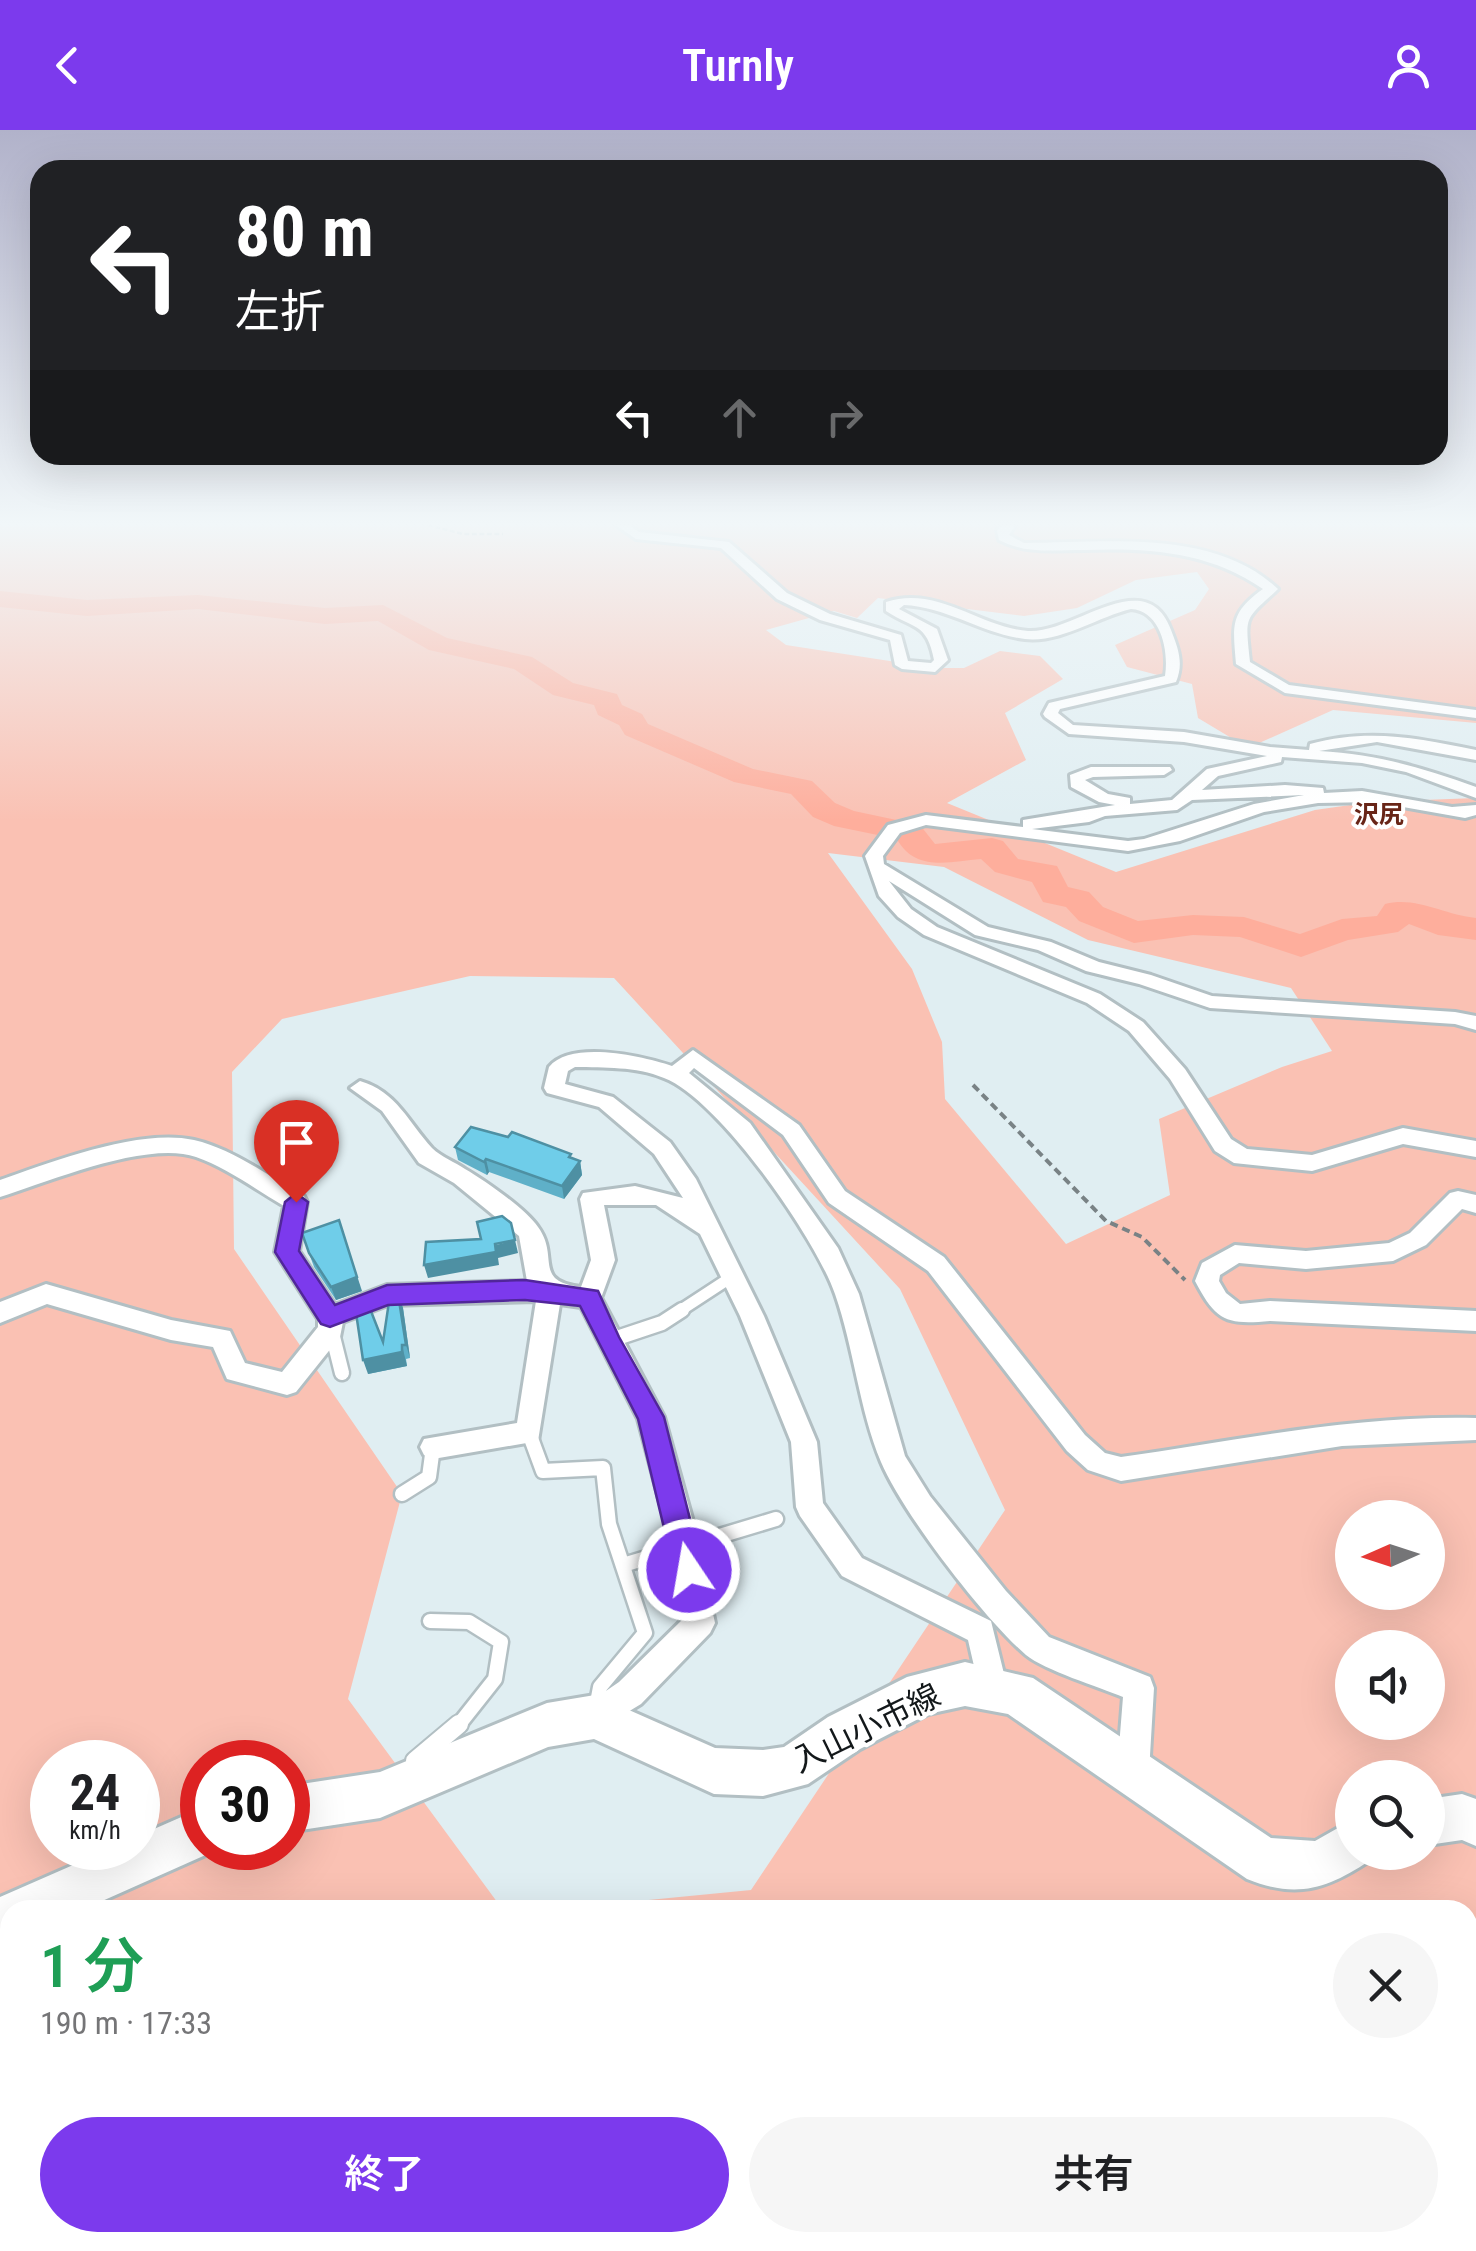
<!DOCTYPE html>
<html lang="ja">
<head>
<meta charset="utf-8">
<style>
  :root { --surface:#fff; --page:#f6f6f6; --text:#202124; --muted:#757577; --accent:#7c3aed }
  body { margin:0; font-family:"Roboto Condensed","Noto Sans JP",sans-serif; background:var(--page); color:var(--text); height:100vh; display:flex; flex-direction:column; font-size:38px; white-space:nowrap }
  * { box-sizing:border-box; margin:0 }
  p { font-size:32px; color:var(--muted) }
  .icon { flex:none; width:55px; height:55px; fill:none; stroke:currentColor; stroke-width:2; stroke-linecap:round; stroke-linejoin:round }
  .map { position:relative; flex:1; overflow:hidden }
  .panel { position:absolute; left:0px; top:1770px; width:1478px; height:352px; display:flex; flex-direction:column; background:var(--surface); border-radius:30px 30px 0 0; box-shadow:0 10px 40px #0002 }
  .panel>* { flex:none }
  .top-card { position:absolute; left:30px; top:30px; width:1418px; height:305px; border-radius:30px; box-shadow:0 10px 40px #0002; background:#202124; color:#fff; overflow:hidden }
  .needle { width:65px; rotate:267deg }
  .tools { position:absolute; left:1335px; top:1370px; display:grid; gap:20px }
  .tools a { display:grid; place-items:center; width:110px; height:110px; border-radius:50%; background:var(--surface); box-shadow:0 10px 40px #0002; font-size:50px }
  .speed { position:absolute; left:30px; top:1610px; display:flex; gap:20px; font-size:50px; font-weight:700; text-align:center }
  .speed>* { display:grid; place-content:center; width:130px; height:130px; border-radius:50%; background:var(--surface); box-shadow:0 10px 40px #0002; line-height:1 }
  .speed small { font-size:25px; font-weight:400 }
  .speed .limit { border:15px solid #d22; background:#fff; color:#111 }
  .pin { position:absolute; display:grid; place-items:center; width:85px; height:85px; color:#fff; margin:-102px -42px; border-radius:50% 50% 50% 0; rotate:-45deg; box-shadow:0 0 10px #0007 }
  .pin .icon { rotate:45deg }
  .me { position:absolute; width:110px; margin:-55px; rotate:348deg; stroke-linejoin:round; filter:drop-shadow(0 0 8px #0008) }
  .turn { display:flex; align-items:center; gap:35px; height:210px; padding:0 40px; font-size:45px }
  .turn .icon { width:130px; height:130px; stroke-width:2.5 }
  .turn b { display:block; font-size:70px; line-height:85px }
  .lanes { display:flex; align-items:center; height:95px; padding:0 40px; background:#0003; justify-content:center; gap:50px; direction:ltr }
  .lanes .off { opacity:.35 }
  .round { display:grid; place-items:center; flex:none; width:105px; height:105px; border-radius:52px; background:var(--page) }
  .summary { display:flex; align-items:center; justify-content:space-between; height:170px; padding:0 40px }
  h1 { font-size:60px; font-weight:600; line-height:75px; color:#1e9e55 }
  .action { display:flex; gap:20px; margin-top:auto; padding:20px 40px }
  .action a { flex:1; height:115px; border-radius:60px; background:var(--accent); color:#fff; font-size:40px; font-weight:600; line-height:115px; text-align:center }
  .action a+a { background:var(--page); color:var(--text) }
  header { display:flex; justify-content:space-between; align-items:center; height:130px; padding:0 40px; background:var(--accent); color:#fff; font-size:45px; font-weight:600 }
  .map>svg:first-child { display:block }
  .green { fill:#fac1b3; fill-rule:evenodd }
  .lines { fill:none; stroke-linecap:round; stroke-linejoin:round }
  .river { fill:#feae9c; fill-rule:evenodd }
  .lane-far2-casing { stroke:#b2bfc3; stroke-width:16 }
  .lane-far1-casing { stroke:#b2bfc3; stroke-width:19 }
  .lane-casing { stroke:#b2bfc3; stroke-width:22 }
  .street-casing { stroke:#b2bfc3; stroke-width:6 }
  .secondary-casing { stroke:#b2bfc3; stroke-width:6 }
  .path-far1 { stroke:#798285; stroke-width:2.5; stroke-dasharray:5 2.5; stroke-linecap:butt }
  .path { stroke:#798285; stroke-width:4; stroke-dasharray:8 5; stroke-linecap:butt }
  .lane-far2 { stroke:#fff; stroke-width:11 }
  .lane-far1 { stroke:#fff; stroke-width:14 }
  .lane { stroke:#fff; stroke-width:18 }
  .street { fill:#fff; fill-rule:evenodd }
  .secondary { fill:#fff; fill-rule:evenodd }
  .wall { fill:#5fb0c8 }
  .shaded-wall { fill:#4e90a3 }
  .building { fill:#6fcde9; stroke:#4e90a3; stroke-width:2.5 }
  .route { fill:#7c3aed; stroke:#51269a; stroke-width:2.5 }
  .labels { text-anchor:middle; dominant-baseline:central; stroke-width:8; stroke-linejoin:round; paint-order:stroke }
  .far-neighbourhood-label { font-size:25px; font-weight:bold; fill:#682517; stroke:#fff }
  .near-street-label { font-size:32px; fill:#13181a; stroke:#fff }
</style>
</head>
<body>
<header><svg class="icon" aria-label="back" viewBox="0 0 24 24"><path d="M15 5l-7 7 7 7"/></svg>Turnly<svg class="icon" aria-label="person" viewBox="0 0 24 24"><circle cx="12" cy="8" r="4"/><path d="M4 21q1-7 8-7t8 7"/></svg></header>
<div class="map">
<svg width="1476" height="2121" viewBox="0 0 1476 2121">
  <rect width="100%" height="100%" fill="#e0eef2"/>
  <!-- green -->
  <path class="green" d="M 0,395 L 1476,395 L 1476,593 L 1333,580 L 1248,618 L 1198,588 L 1192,554 L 1127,537 L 1115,515 L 1195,480 L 1209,459 L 1197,442 L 1136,450 L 1077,478 L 1024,486 L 878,468 L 857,488 L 834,481 L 766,500 L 786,515 L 935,538 L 964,538 L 1000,521 L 1040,526 L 1063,549 L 1005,583 L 1026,630 L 947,673 L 1116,742 L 1315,680 L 1371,672 L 1476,668 L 1476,2121 L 0,2121 ZM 828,723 L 944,737 L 1088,810 L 1291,858 L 1332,921 L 1282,937 L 1159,989 L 1170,1065 L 1066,1114 L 945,969 L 942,912 L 912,839 ZM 470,846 L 614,848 L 900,1159 L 1005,1380 L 751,1760 L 546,1780 L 1468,1780 L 1468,2112 L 10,2112 L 10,1780 L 503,1780 L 348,1569 L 402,1364 L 234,1119 L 232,942 L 282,889 ZM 1352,1388 L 1428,1388 L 1428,1462 L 1352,1462 ZM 1352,1518 L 1428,1518 L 1428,1592 L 1352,1592 ZM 52,1632 L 138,1632 L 138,1718 L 52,1718 ZM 202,1632 L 288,1632 L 288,1718 L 202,1718 ZM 1352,1648 L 1428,1648 L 1428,1722 L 1352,1722 Z"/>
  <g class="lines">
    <!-- river -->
    <path class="river" d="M 0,461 L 87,470 L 198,465 L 325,478 L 383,475 L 447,508 L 532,527 L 573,553 L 617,564 L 622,575 L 642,584 L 648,594 L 753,639 L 812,651 L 835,673 L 854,681 L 920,695 L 935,714 L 992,708 L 1003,711 L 1018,729 L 1057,736 L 1068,757 L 1089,762 L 1103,777 L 1138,791 L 1193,785 L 1244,787 L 1300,804 L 1342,789 L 1377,786 L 1385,774 C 1417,766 1444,785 1476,788 L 1476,810 L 1438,805 L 1409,794 L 1398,802 L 1348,810 L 1301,827 L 1240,807 L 1193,805 L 1134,813 L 1079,791 L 1066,777 L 1043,772 L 1032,752 L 995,742 L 981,729 C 949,732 915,742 897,709 L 834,696 L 813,687 L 791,664 L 734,652 L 625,605 L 619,595 L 598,585 L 594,575 L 553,565 L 514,539 L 429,520 L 378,491 L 325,494 L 198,479 L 87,486 L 0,477 Z"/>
    <defs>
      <polyline id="lane-far2" points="678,1182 733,1146"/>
      <g id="lane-far1">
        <polyline points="332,1203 342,1243"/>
        <polyline points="608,1211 662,1193 682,1180"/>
        <polyline points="529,1303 543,1341 603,1338 609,1394 645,1503 600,1557 596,1578"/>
        <polyline points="402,1364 429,1347 433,1317"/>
        <polyline points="623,1435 776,1389"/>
        <polyline points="430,1491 469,1492 501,1512 495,1549 457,1597"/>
      </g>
      <polyline id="lane" points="415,1631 459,1594"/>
      <g id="street">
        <path d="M 616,395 L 629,395 L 639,402 L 729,412 L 787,463 L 830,484 L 901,505 L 908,531 L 931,533 L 934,530 C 927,492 913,499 886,481 L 886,472 C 937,455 979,497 1028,501 C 1074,504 1146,432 1171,500 C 1178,518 1184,533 1176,552 L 1060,579 L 1058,583 L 1073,595 L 1184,602 L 1270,617 L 1309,620 L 1310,614 C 1368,598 1418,608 1476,620 L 1476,630 L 1377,612 L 1319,621 C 1376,624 1424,638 1476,657 L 1476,668 L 1406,642 L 1362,633 L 1282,627 L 1281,632 L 1218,646 L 1202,660 L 1285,655 L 1323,658 L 1324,663 L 1362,661 L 1452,677 L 1476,675 L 1476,685 L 1465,688 L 1375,672 L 1318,673 L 1264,682 L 1180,711 L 1128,721 L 926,695 L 900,703 L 883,726 L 884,734 L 988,797 L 1051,812 L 1099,832 L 1151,845 L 1212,866 L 1455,882 L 1476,886 L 1476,900 L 1455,894 L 1210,878 L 1139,854 L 1086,841 L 1038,820 L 975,805 L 889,751 L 911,779 L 937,797 L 1100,864 L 1143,892 L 1185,939 L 1231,1009 L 1247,1019 L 1312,1025 L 1403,998 L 1476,1011 L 1476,1027 L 1403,1014 L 1312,1041 L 1234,1033 L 1215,1021 L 1170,949 L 1129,901 L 1087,873 L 924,805 L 898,787 L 879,766 L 865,726 L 888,695 L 926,685 L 1023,697 L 1023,690 L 1029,689 L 1115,675 L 1099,672 L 1071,657 L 1070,645 L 1091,637 L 1170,637 L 1172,640 L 1164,645 L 1093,647 L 1085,650 L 1108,664 L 1130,668 L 1130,674 L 1172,670 L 1207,639 L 1267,626 L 1184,612 L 1069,604 L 1045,587 L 1043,584 L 1049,573 L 1165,546 C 1169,521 1161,481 1131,479 C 1097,487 1061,513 1025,509 C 983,504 947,477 904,475 L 899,479 L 937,499 L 948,530 L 935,542 L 902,539 L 895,535 L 890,510 L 820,490 L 777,469 L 721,418 L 636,409 ZM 1304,665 L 1254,674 L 1144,709 L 1128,711 L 1032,699 L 1089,692 L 1105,686 L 1177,680 L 1192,670 Z"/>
        <path d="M 1002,395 L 1015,395 L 1009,405 L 1024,413 C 1106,413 1213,398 1278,459 C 1244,491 1245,484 1250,532 L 1289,555 L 1476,580 L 1476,588 L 1285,563 L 1236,534 C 1233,496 1229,483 1263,459 C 1208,421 1148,418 1083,420 C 1052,420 1026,424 999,410 L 997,400 Z"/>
        <path d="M 693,920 L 799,995 L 845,1061 L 944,1127 L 1085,1305 L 1105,1323 L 1121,1327 C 1239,1310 1356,1285 1476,1288 L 1476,1310 L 1342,1316 L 1121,1351 L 1088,1340 L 1067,1321 L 928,1141 L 829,1073 L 783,1005 L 694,938 L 689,943 L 750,993 L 838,1118 L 859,1164 L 905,1326 L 930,1366 L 1006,1461 L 1049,1507 L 1150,1547 L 1154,1558 L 1149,1642 L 1144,1653 L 1133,1658 L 1122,1653 L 1117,1642 L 1123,1567 C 1099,1557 1044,1540 1026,1525 C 984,1489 902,1382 881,1332 C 859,1279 854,1218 835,1164 C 816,1109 719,969 664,948 C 635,936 605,938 575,937 L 568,941 L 565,954 L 613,967 L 670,1012 L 696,1049 L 764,1186 L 817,1312 L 823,1373 L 862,1428 L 991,1491 L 1008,1560 L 1004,1571 L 993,1575 L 982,1571 L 968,1510 L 842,1446 L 800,1386 L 796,1377 L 791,1312 L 740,1186 L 700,1104 L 656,1075 L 604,1075 L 615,1130 L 601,1168 L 664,1287 L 695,1399 L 715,1493 L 710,1503 L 641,1574 L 595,1602 L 584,1598 L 580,1587 L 584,1576 L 619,1552 L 684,1488 L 667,1399 L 638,1289 L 581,1177 L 560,1174 L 538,1311 L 433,1329 L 424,1325 L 420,1317 L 424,1309 L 517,1293 L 536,1171 L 388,1175 L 343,1192 L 340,1207 L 296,1262 L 287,1265 L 227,1249 L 213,1217 L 171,1210 L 47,1174 L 0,1193 L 0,1172 L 46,1154 L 171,1190 L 230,1201 L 245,1233 L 282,1242 L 318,1197 L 318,1189 L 275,1122 L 284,1076 C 255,1059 227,1038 196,1027 C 147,1010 48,1052 0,1067 L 0,1050 C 52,1032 139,998 194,1010 C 233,1019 270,1047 304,1066 L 307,1072 L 299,1121 L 335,1175 L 387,1155 L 527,1151 L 519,1106 L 454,1053 L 419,1033 L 382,981 L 350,958 L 360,951 C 396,961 409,993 432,1018 C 441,1027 455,1032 465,1039 C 484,1050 526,1079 538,1097 C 560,1127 532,1151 581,1157 L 591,1130 L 580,1069 L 583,1063 L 635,1056 L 683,1068 L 654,1024 L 599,977 L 547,963 L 544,958 L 549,937 C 571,910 642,926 672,936 Z"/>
        <path d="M 1458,1061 L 1476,1065 L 1476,1083 L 1462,1079 L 1426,1115 L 1393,1131 L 1306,1139 L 1239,1133 L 1220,1145 L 1219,1151 L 1226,1163 L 1240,1174 L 1270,1171 L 1476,1181 L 1476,1201 L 1270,1191 C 1226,1195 1216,1191 1195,1151 L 1202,1133 L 1235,1115 L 1306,1121 L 1389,1113 L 1410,1103 L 1450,1063 Z"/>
      </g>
      <g id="secondary">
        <path d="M 965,1532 L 1033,1548 L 1271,1708 L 1315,1711 L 1352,1690 L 1352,1722 L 1372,1722 L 1369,1731 C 1327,1759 1296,1769 1247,1749 L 1008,1584 L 965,1576 L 928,1584 L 860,1619 L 808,1654 L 763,1666 L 714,1664 L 594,1609 L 548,1617 L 380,1688 L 288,1702 L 288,1656 L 380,1642 L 547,1573 L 595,1565 L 715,1618 L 763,1620 L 784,1617 L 828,1587 L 907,1547 Z"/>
        <polygon points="1462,1664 1476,1669 1476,1716 1462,1710 1428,1715 1428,1669"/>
        <polygon points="202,1678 202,1718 219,1719 82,1780 10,1780 10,1812 0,1817 0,1767 112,1718 138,1718 138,1706"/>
        <polygon points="1468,1947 1476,1949 1476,2003 1468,2000"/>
        <polygon points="700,2112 765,2112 762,2121 697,2121"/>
      </g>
    </defs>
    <!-- lane-far2 casing -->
    <use href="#lane-far2" class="lane-far2-casing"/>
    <!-- lane-far1 casing -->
    <use href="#lane-far1" class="lane-far1-casing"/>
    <!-- lane casing -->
    <use href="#lane" class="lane-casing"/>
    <!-- street casing -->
    <use href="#street" class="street-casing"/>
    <!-- secondary casing -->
    <use href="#secondary" class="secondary-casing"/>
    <!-- path-far1 -->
    <polyline class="path-far1" points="428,395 463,404 503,404"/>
    <!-- path -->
    <polyline class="path" points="973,955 1106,1091 1142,1107 1185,1150"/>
    <!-- lane-far2 -->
    <use href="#lane-far2" class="lane-far2"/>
    <!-- lane-far1 -->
    <use href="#lane-far1" class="lane-far1"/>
    <!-- lane -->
    <use href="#lane" class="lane"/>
    <!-- street -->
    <use href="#street" class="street"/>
    <!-- secondary -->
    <use href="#secondary" class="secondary"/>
  </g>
  <!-- wall -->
  <g class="wall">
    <polygon points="455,1017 571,1028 580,1031 582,1045 564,1069 489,1042 487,1045 458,1030"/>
    <polygon points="309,1123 362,1161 336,1170 314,1137"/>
    <polygon points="398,1164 403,1178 410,1228 406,1229 407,1236 368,1244 383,1212"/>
  </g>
  <!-- shaded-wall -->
  <g class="shaded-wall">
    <polygon points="486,1029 489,1042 487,1045 484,1032"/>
    <polygon points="580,1031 582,1045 564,1069 562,1056"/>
    <polygon points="339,1090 362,1161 336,1170 331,1157"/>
    <polygon points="515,1110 518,1123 498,1128 499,1135 428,1148 424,1135"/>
    <polygon points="398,1164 403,1178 410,1228 406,1215"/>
    <polygon points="402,1215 407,1236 368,1244 363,1230"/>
  </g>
  <!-- building -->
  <g class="building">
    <polygon points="471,997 508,1007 512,1002 571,1024 569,1027 580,1031 562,1056 486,1029 484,1032 455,1017"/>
    <polygon points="502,1086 511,1093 515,1110 495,1114 496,1122 424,1135 426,1112 481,1109 477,1092"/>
    <polygon points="339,1090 357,1147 331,1157 309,1123 302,1103"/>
    <polygon points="398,1164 406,1215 402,1215 402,1222 363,1230 355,1176 367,1171 383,1212 390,1165"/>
  </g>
  <!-- sky -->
  <linearGradient id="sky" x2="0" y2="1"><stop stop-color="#b1b2ca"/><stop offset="0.57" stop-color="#f1f7f9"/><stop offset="1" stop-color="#f1f7f9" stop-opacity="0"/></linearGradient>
  <rect width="1476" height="691" fill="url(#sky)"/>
  <!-- route -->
  <polygon class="route" points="296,1063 308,1072 299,1121 335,1175 387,1155 525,1150 598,1161 619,1207 664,1287 703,1440 699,1450 689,1454 679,1450 674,1440 638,1289 580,1176 525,1170 388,1175 330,1197 321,1194 275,1122 285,1072"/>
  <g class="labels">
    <!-- far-neighbourhood labels -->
    <g class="far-neighbourhood-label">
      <text x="1379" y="684">沢尻</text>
    </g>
    <!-- near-street labels -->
    <g class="near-street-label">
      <text transform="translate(866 1598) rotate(-26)">入山小市線</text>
    </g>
  </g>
</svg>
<div class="tools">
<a><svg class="needle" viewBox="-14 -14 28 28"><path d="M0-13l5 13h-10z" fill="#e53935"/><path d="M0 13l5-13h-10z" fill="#757577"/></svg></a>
<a><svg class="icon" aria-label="sound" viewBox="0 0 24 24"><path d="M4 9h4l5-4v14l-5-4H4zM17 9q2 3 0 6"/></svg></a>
<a><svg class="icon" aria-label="search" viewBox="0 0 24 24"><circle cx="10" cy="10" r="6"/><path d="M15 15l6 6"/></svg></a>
</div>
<div class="speed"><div>24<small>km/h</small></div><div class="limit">30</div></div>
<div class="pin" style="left:296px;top:1072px;background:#d93025"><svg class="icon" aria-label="arrive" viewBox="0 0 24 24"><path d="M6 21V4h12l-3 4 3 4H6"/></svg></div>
<svg class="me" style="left:689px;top:1440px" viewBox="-20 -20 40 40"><circle r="17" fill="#7c3aed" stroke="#fff" stroke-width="3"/><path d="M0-11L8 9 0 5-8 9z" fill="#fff"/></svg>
<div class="top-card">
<div class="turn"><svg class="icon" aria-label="left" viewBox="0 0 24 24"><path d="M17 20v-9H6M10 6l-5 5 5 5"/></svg><div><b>80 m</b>左折</div></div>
<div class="lanes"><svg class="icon" aria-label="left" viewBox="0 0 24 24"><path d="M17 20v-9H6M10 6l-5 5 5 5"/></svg><svg class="icon off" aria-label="ahead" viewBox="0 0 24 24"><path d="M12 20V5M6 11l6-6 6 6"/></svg><svg class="icon off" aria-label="right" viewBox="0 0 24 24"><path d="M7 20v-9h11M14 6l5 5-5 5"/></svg></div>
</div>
<section class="panel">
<div class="summary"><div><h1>1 分</h1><p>190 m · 17:33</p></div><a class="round"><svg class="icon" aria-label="close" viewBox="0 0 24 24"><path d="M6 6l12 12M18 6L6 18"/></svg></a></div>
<div class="action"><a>終了</a><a>共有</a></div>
</section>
</div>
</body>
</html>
